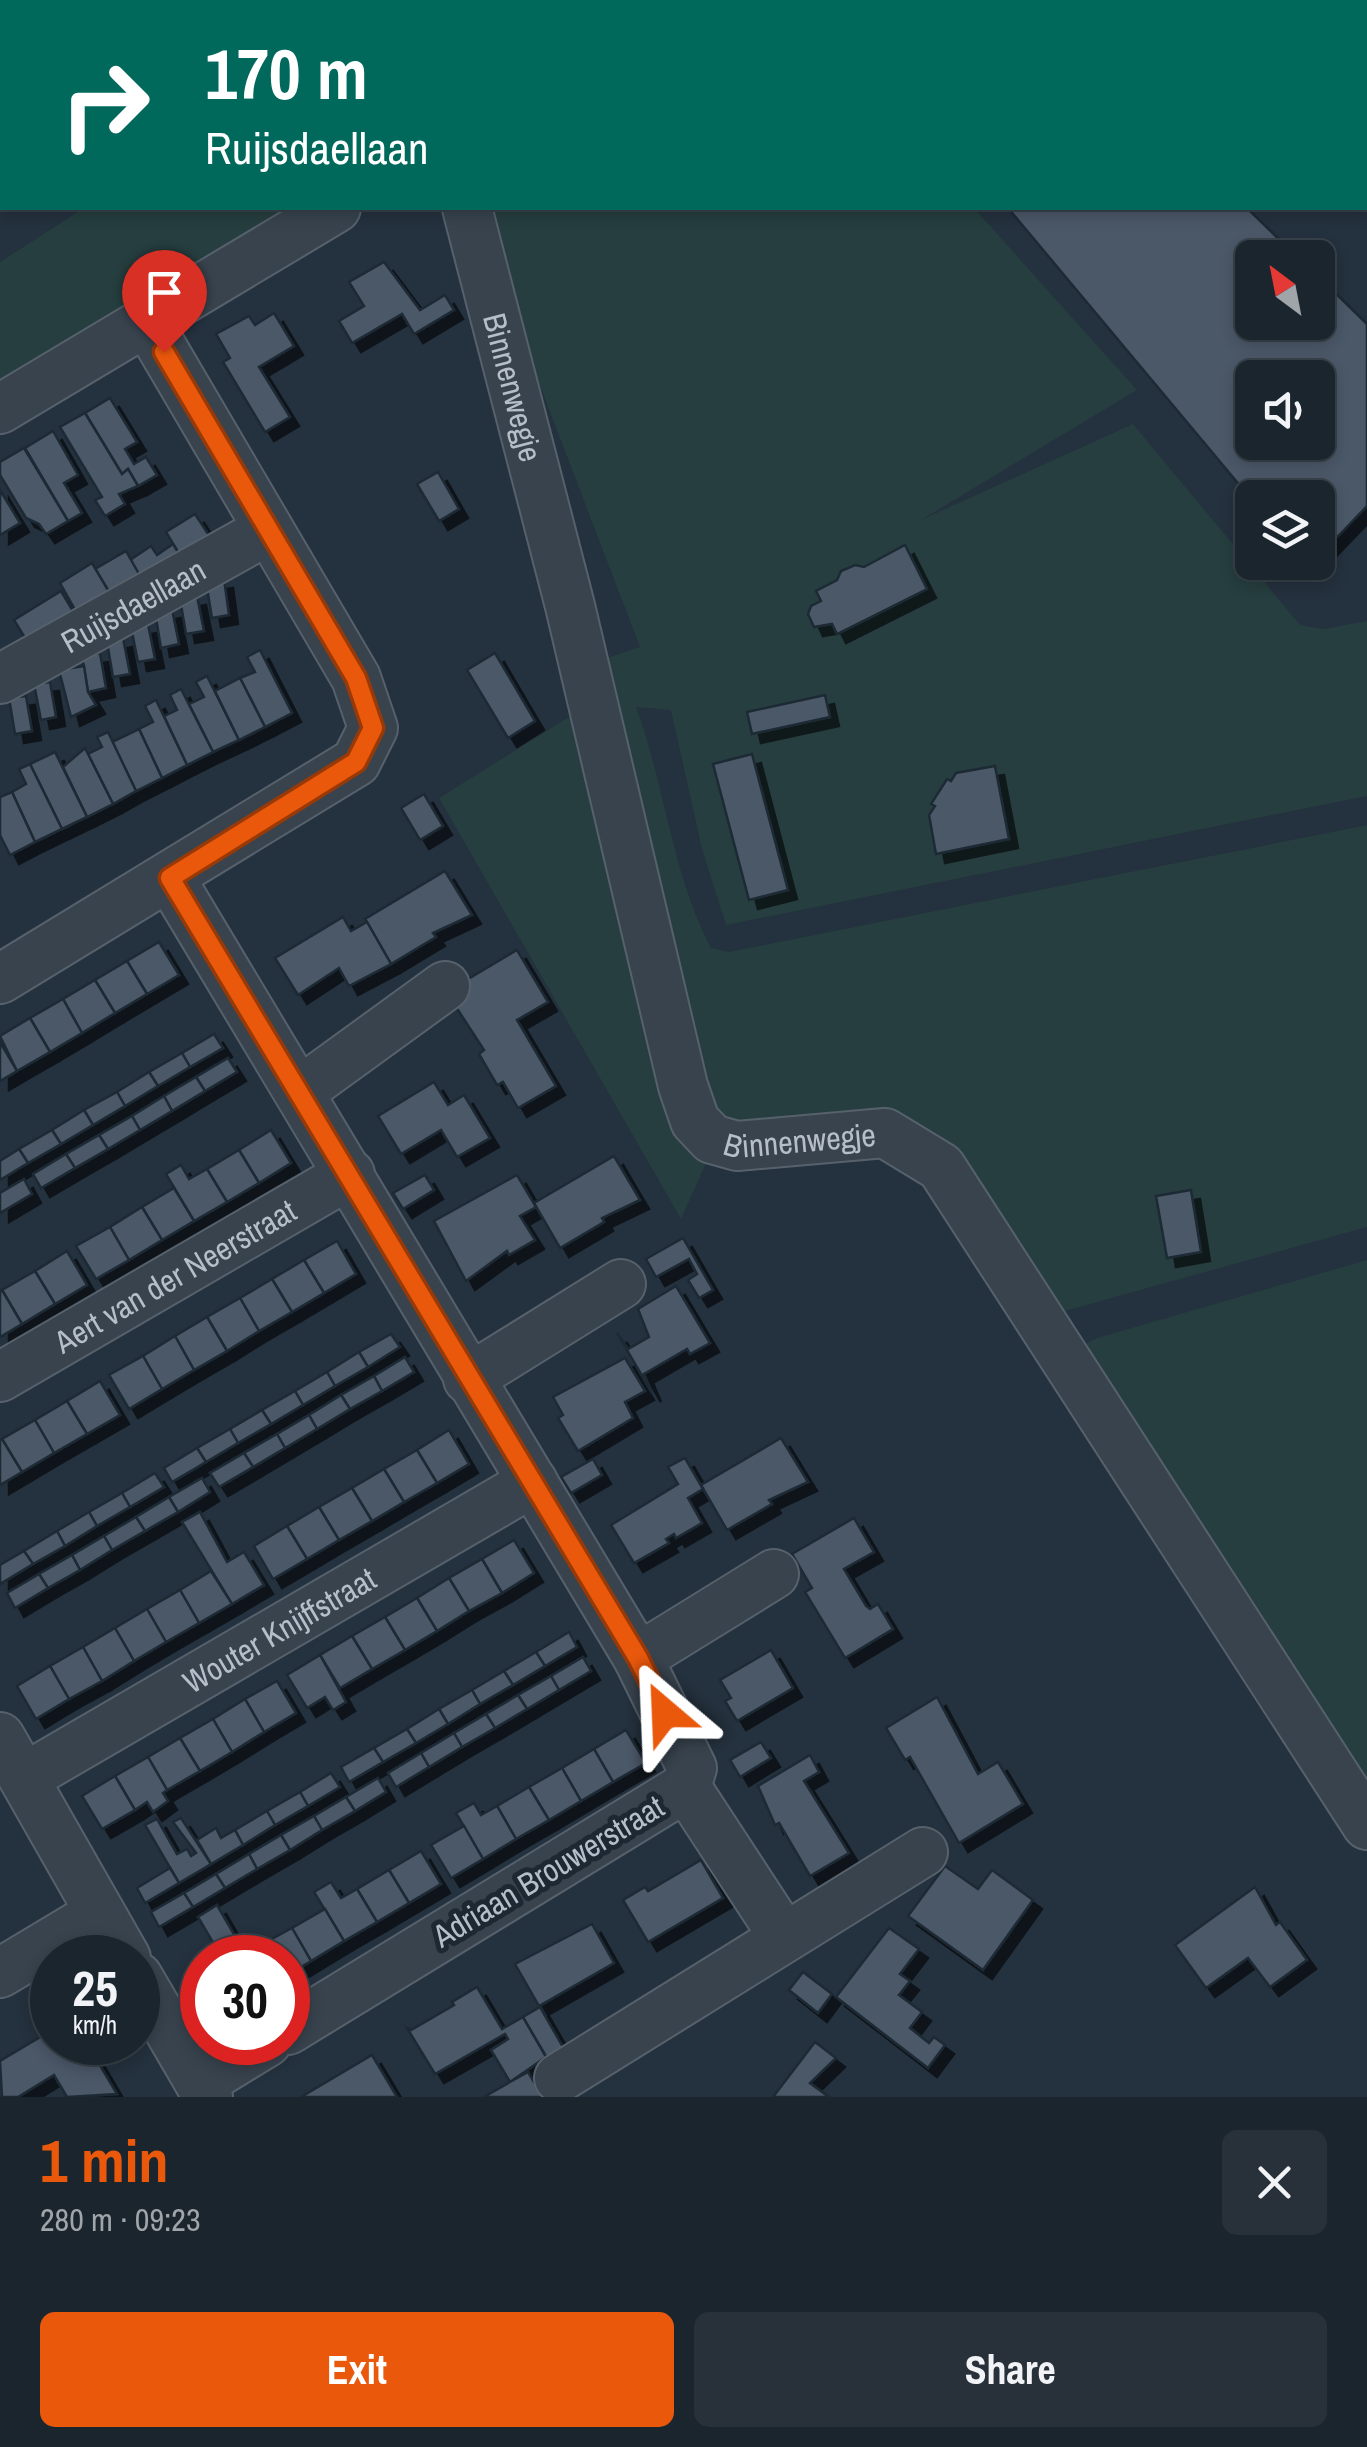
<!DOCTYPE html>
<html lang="en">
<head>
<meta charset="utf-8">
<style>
  :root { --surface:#1b252e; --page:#28313a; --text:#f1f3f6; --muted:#a0a5aa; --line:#39424a; --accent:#ea580c }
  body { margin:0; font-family:"Archivo Narrow",sans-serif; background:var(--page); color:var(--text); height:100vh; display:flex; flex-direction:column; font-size:38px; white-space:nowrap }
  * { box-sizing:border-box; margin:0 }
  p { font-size:32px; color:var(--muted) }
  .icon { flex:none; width:55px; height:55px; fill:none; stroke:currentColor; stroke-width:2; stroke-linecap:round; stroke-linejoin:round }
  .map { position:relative; height:2097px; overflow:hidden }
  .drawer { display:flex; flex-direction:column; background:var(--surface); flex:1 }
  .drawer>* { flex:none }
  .top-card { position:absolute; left:0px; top:0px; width:1368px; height:210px; box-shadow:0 5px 15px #0003,0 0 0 2px var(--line); background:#00695c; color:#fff; overflow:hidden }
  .needle { width:65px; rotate:328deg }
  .fabs { position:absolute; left:1235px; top:240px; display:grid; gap:20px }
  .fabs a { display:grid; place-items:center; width:100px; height:100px; border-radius:15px; background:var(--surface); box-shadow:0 5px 15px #0003,0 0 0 2px var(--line); font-size:50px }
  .speed { position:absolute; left:30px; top:1935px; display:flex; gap:20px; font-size:50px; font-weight:700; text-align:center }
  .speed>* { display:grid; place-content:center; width:130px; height:130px; border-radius:50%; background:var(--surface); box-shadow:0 5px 15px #0003,0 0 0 2px var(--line); line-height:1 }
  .speed small { font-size:25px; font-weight:400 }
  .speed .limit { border:15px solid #d22; background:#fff; color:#111 }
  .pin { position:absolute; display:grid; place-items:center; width:85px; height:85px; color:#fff; margin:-102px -42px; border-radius:50% 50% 50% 0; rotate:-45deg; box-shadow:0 0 10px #0007 }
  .pin .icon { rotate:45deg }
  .me { position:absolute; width:110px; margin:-55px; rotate:334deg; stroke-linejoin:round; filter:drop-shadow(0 0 8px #0008) }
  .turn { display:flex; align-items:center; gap:35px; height:210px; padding:0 40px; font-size:45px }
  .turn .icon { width:130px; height:130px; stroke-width:2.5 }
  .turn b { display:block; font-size:70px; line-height:85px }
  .round { display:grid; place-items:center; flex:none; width:105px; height:105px; border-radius:15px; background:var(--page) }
  .headline { display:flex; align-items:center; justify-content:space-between; height:170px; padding:0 40px }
  h1 { font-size:60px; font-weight:700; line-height:75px; color:var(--accent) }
  .cta { display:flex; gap:20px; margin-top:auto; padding:20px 40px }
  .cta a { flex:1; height:115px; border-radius:15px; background:var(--accent); color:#fff; font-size:40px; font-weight:700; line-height:115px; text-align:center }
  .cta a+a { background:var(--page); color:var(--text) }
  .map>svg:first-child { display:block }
  .green { fill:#263e3f }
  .building { fill:#4b5867; stroke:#1f2a35; stroke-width:2.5; fill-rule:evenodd; filter:url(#shadow) }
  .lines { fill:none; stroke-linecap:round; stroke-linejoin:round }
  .minor-casing { stroke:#56616c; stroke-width:52 }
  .minor { stroke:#38434e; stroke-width:48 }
  .route-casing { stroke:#983908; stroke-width:25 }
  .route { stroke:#ea580c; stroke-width:18 }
  .labels { text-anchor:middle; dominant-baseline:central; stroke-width:10; stroke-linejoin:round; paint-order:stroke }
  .street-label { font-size:32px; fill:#b5bec9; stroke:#1d2833 }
</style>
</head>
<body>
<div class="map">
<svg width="1367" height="2097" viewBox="0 0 1367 2097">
  <defs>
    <filter id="shadow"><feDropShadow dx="9" dy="9" stdDeviation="0" flood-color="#0009"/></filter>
  </defs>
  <rect width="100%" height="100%" fill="#24313e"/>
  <!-- green -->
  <g class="green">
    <polygon points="84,208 311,208 0,383 0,262"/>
    <path d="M 472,208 L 974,208 L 1137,390 L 921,520 L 1133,424 L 1300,625 L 1324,629 L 1367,621 L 1367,796 L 726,925 L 702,849 L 671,710 L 636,707 C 665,786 672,873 711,948 L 729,952 L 1367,825 L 1367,1227 L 1054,1314 L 963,1182 L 836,1126 L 707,1122 L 589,664 L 640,647 Z"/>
    <polygon points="572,715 708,1159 681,1219 439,798"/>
    <polygon points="1367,1260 1367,1806 1076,1348 1097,1338"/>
  </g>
  <!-- building -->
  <g class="building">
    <path d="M 1008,208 L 1247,208 L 1298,258 L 1252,258 L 1252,322 L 1318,322 L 1318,276 L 1367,324 L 1367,506 L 1318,557 L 1318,498 L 1252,500 ZM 1252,378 L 1318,378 L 1318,442 L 1252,442 Z"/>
    <polygon points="384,262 420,310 445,295 454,310 414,334 402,314 352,343 339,321 364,306 349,282"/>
    <polygon points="274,313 294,346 259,367 290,417 265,432 223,362 230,358 216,334 249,316 255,325"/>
    <polygon points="110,398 137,442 125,449 134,464 146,457 157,475 138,486 128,469 122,474 85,413"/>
    <polygon points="85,413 122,474 128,469 138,486 119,494 125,504 105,516 95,500 102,497 60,427"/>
    <polygon points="53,431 78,475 64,483 82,513 68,521 25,448"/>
    <polygon points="24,448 68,521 46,534 39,524 26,518 0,475 0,462"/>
    <polygon points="438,472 459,509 439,521 417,484"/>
    <polygon points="0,490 20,523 0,535"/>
    <polygon points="195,514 214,543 184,562 166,532"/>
    <polygon points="173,544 184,562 144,583 130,560 151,546 157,555"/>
    <polygon points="905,545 927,589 837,634 832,624 814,627 808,614 811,606 821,601 816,591 837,580 841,571 855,565 864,567"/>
    <polygon points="126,551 144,583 114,600 95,569"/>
    <polygon points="92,563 115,602 82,622 60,583"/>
    <polygon points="224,579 229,615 212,618 206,582"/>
    <polygon points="61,591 80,623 33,651 14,620"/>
    <polygon points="197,596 204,631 186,634 180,599"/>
    <polygon points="172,609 179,644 161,648 155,612"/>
    <polygon points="148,624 155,659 138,662 131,627"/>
    <polygon points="123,638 130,674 113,677 107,642"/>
    <polygon points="260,650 292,713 265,727 240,678 255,672 247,657"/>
    <polygon points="100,653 106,688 88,692 82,656"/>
    <polygon points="495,653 535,721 508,738 467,670"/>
    <polygon points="84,666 88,692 96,705 71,717 59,670"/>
    <polygon points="207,676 239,740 213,752 189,704 204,697 196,682"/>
    <polygon points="240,678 265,727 239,740 215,691"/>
    <polygon points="50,682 56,717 41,720 34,684"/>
    <polygon points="181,689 213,752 187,765 164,716 177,710 170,695"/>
    <polygon points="825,695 830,717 752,734 747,712"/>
    <polygon points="26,696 32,731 15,734 9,698"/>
    <polygon points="156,700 187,765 162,778 139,729 153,722 145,706"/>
    <polygon points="139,729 162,778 136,791 112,742"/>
    <polygon points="108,732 136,791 113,804 88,754 102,747 97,737"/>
    <polygon points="85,748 113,804 87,817 63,767"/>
    <polygon points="55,752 87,817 62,829 30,764"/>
    <polygon points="752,754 788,890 749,900 713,764"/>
    <polygon points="30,764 62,829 35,842 12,792 26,784 19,769"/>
    <polygon points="995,766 1009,839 936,854 929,815 935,806 931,804 947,779 951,781 956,773"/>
    <polygon points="12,792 35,842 10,855 0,835 0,797"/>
    <polygon points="424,794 443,826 420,840 401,808"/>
    <polygon points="445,871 472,915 433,933 436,937 391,964 365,919"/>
    <polygon points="343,917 351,931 367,922 391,964 349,986 339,968 298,995 275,958"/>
    <polygon points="159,942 179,975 147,994 127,961"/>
    <polygon points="517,950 548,1002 517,1020 556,1086 518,1108 503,1082 497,1085 479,1054 484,1050 456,1007 462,1003 453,988"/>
    <polygon points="127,961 147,994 115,1013 95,980"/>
    <polygon points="95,980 115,1013 82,1033 63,999"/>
    <polygon points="63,999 82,1033 50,1052 30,1018"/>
    <polygon points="30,1018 50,1052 17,1071 0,1036"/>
    <polygon points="214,1034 223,1048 190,1067 182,1053"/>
    <polygon points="0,1042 17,1071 0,1081"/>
    <polygon points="182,1053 190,1067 158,1086 149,1072"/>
    <polygon points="228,1058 237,1072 205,1091 196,1077"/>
    <polygon points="149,1072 158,1086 125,1106 117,1092"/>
    <polygon points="196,1077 205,1091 172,1111 164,1096"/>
    <polygon points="434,1082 448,1105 464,1095 490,1138 457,1157 441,1130 401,1154 378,1116"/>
    <polygon points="117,1092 125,1106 93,1125 84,1110"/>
    <polygon points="164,1096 172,1111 140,1130 132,1116"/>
    <polygon points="84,1110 93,1125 61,1144 52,1130"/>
    <polygon points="132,1116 140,1130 108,1149 99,1135"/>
    <polygon points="52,1130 61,1144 28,1163 19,1149"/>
    <polygon points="271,1130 291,1163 259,1183 239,1150"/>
    <polygon points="99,1135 108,1149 75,1168 66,1154"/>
    <polygon points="19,1149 28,1163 0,1180 0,1161"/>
    <polygon points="239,1150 259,1183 227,1202 207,1169"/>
    <polygon points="66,1154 75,1168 41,1188 33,1174"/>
    <polygon points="614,1156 640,1200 602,1218 604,1222 560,1248 534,1203"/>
    <polygon points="181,1165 189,1179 207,1169 227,1202 194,1221 166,1174"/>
    <polygon points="425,1175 434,1190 403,1209 393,1193"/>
    <polygon points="517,1175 536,1207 520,1216 535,1240 509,1255 507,1251 466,1281 434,1221"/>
    <polygon points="24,1179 32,1194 0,1213 0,1193"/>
    <polygon points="174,1188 194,1221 162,1240 142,1207"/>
    <polygon points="1191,1190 1201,1252 1167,1258 1156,1196"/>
    <polygon points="142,1207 162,1240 129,1260 110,1227"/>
    <polygon points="110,1227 129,1260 96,1279 76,1246"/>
    <polygon points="683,1238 713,1290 699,1298 688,1280 697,1274 689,1259 656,1277 646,1259"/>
    <polygon points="337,1241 356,1274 324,1293 304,1260"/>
    <polygon points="67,1251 87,1285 55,1304 35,1271"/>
    <polygon points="304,1260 324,1293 292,1312 272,1279"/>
    <polygon points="35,1271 55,1304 22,1324 2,1290"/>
    <polygon points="272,1279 292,1312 259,1331 240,1298"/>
    <polygon points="676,1286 710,1343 690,1354 687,1349 644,1374 652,1393 617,1333 628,1349 649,1337 638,1309"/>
    <polygon points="2,1290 22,1324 0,1337 0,1292"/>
    <polygon points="240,1298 259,1331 227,1351 207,1317"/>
    <polygon points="207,1317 227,1351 194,1370 175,1336"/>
    <polygon points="391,1334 400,1347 368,1367 359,1352"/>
    <polygon points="175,1336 194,1370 162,1389 143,1356"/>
    <polygon points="359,1352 368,1367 335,1386 327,1372"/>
    <polygon points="143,1356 162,1389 129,1409 109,1375"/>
    <polygon points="405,1357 414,1372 382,1391 374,1376"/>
    <polygon points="625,1358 645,1391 625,1402 633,1418 578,1451 558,1418 563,1415 553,1397"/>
    <polygon points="327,1372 335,1386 303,1405 295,1391"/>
    <polygon points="374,1376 382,1391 350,1409 341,1395"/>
    <polygon points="100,1381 120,1415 87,1434 67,1401"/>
    <polygon points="295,1391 303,1405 271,1424 262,1410"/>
    <polygon points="341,1395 350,1409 317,1429 309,1415"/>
    <polygon points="67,1401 87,1434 54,1453 35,1420"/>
    <polygon points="262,1410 271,1424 238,1443 230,1429"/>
    <polygon points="309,1415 317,1429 285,1448 277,1434"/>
    <polygon points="35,1420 54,1453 22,1472 2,1439"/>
    <polygon points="230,1429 238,1443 206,1462 197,1448"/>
    <polygon points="449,1430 469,1464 437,1483 417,1450"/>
    <polygon points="277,1434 285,1448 253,1467 244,1453"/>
    <polygon points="781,1438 808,1482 769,1500 772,1504 727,1530 701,1485"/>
    <polygon points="2,1439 22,1472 0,1485 0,1440"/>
    <polygon points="197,1448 206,1462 172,1482 164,1468"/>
    <polygon points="417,1450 437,1483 404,1502 384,1469"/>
    <polygon points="244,1453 253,1467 219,1487 210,1473"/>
    <polygon points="685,1458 703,1489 688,1498 702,1523 676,1538 674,1534 666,1539 669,1543 634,1563 611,1525 678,1484 668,1467"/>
    <polygon points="593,1459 602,1475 571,1493 561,1477"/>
    <polygon points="384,1469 404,1502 372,1521 352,1488"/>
    <polygon points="155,1473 164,1487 130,1507 122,1493"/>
    <polygon points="202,1478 210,1492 178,1512 169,1497"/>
    <polygon points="352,1488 372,1521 339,1540 319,1507"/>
    <polygon points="122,1493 130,1507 97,1526 89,1512"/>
    <polygon points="169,1497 178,1512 145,1531 136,1517"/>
    <polygon points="319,1507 339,1540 307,1559 287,1526"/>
    <polygon points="89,1512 97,1526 65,1546 57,1531"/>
    <polygon points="200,1512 227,1562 244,1552 264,1585 232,1604 182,1522"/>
    <polygon points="136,1517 145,1531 112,1550 104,1536"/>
    <polygon points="854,1518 874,1552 844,1569 866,1606 870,1609 878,1604 893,1629 845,1658 805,1592 812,1588 792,1554"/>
    <polygon points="287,1526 307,1559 273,1579 254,1546"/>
    <polygon points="57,1531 65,1546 33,1564 24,1551"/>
    <polygon points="104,1536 112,1550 80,1570 72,1555"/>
    <polygon points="514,1540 534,1573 502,1593 482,1559"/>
    <polygon points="24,1551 33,1564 0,1584 0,1565"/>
    <polygon points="72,1555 80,1570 48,1588 39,1574"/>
    <polygon points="482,1559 502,1593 469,1611 449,1578"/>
    <polygon points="211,1571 232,1604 199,1623 180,1590"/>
    <polygon points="39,1574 48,1588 15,1608 7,1593"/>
    <polygon points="449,1578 469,1611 437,1631 417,1598"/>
    <polygon points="180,1590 199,1623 166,1642 147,1609"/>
    <polygon points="417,1598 437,1631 405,1650 385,1617"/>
    <polygon points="147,1609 166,1642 134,1661 115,1628"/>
    <polygon points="385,1617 405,1650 372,1669 352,1636"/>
    <polygon points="115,1628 134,1661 102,1681 83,1647"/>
    <polygon points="569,1632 577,1647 545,1666 536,1652"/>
    <polygon points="352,1636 372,1669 340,1688 320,1655"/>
    <polygon points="83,1647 102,1681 69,1699 50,1666"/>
    <polygon points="771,1650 793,1688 737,1721 725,1701 731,1698 720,1680"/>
    <polygon points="536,1652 545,1666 513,1685 504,1671"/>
    <polygon points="320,1655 346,1702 333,1710 325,1697 307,1708 287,1675"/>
    <polygon points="583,1657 591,1671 559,1690 551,1676"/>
    <polygon points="50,1666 69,1699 36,1719 17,1686"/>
    <polygon points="504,1671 513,1685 480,1704 472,1690"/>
    <polygon points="551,1676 559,1690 527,1709 518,1695"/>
    <polygon points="277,1681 296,1713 264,1732 245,1699"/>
    <polygon points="472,1690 480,1704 448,1724 439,1709"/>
    <polygon points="518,1695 527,1709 495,1728 486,1714"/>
    <polygon points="937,1697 978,1774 998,1762 1023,1804 959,1843 910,1757 905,1760 886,1728"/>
    <polygon points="245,1699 264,1732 232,1752 213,1719"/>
    <polygon points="439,1709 448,1724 416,1743 407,1729"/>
    <polygon points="486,1714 495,1728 462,1747 454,1733"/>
    <polygon points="213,1719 232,1752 200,1771 180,1738"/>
    <polygon points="407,1729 416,1743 383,1762 374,1748"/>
    <polygon points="626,1730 646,1763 613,1782 594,1749"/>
    <polygon points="454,1733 462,1747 429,1767 421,1753"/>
    <polygon points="180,1738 200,1771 167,1790 148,1757"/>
    <polygon points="761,1742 771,1758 740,1777 730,1760"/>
    <polygon points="374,1748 383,1762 349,1782 341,1767"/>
    <polygon points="594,1749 613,1782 581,1801 562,1768"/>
    <polygon points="421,1753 429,1767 396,1787 388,1773"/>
    <polygon points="810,1755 819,1772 804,1781 849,1853 810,1876 779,1823 775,1825 758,1786"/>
    <polygon points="148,1757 167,1790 163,1793 168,1801 153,1812 147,1802 135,1810 115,1776"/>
    <polygon points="562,1768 581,1801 549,1820 529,1787"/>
    <polygon points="331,1773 340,1787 308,1806 300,1792"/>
    <polygon points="115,1776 135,1810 102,1829 82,1796"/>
    <polygon points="378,1778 386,1792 355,1811 346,1797"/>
    <polygon points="529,1787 549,1820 516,1839 497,1806"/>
    <polygon points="300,1792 308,1806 275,1825 267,1811"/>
    <polygon points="346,1797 355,1811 322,1830 314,1816"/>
    <polygon points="474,1803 481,1815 497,1806 516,1839 483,1859 456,1813"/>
    <polygon points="267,1811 275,1825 243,1845 235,1830"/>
    <polygon points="314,1816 322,1830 290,1850 281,1835"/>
    <polygon points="181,1818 211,1864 179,1883 145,1825 157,1819 177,1854 187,1849 191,1856 196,1853 173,1822"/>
    <polygon points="464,1826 483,1859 451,1878 431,1845"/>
    <polygon points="216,1828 221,1838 235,1830 243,1845 211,1864 197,1840"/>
    <polygon points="281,1835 290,1850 257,1869 249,1854"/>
    <polygon points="421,1851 441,1884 409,1903 389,1870"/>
    <polygon points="249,1854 257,1869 225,1888 216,1874"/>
    <polygon points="701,1860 723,1898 648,1942 623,1900 645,1887 648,1891"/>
    <polygon points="945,1866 978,1889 992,1870 1033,1900 983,1970 908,1916"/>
    <polygon points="170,1868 179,1883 145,1903 137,1888"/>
    <polygon points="389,1870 409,1903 377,1922 357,1889"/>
    <polygon points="216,1874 225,1888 193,1907 184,1893"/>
    <polygon points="331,1882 341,1898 357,1889 377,1922 344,1941 314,1892"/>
    <polygon points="1255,1887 1276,1925 1280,1922 1307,1960 1270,1987 1248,1958 1206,1988 1175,1945"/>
    <polygon points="184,1893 193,1907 159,1927 151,1912"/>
    <polygon points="217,1905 246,1955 259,1946 266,1958 222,1958 198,1917"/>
    <polygon points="325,1909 344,1941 311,1961 292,1928"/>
    <polygon points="592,1924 614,1963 539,2006 515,1964"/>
    <polygon points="292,1928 311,1961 288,1975 288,1958 266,1958 259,1946"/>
    <polygon points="889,1928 919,1949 900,1974 910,1981 899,1995 922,2012 910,2028 929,2043 934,2037 945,2045 928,2068 836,1997"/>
    <polygon points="803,1972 832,1994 818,2013 789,1990"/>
    <polygon points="477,1987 502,2029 523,2017 546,2057 510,2082 491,2050 508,2039 505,2034 435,2074 407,2028 411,2030 454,2005 452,2002"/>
    <polygon points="540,2007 564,2049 547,2058 523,2017"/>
    <polygon points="52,2030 52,2042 69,2042 76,2059 91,2050 117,2094 67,2097 54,2075 18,2097 2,2097 0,2061"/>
    <polygon points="815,2042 836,2058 810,2083 829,2097 773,2097"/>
    <polygon points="372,2055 397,2097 301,2097"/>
    <polygon points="528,2072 543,2097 484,2097 510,2082"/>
  </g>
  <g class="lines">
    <defs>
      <g id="minor">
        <polyline points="671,2 675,0"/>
        <path id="s1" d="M 467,208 L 570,606 L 683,1086 L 695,1121 L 712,1139 L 737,1146 L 885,1133 L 941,1167 L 1367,1825"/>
        <polyline points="0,409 336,208"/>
        <path id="s2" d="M 0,679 L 268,530"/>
        <polyline points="170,878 638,1658 692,1768 686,1787 288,2030"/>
        <polyline points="0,979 356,762 373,728 356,678 147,322"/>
        <polyline points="299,1092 445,986"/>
        <path id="s3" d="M 0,1377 L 350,1174"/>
        <polyline points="468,1379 621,1284"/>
        <polyline points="638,1658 774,1574"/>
        <polyline points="0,1737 126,1958"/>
        <path id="s4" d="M 24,1778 L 533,1482"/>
        <polyline points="686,1787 784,1937"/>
        <polyline points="0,1973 100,1913"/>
        <polyline points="138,1977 208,2097"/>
        <polyline points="559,2078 923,1852"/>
        <polyline points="200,2083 267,2042"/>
      </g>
    </defs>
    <!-- minor casing -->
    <use href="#minor" class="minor-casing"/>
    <!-- minor -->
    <use href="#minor" class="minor"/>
  </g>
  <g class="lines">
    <defs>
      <polyline id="route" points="164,352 356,678 373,728 356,762 170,878 638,1658 665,1713"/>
    </defs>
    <!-- route casing -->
    <use href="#route" class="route-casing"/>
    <!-- route -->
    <use href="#route" class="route"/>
  </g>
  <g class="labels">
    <!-- street labels -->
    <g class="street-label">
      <text stroke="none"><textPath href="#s1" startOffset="185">Binnenwegje</textPath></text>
      <text stroke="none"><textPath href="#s2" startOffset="152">Ruijsdaellaan</textPath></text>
      <text stroke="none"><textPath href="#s1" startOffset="1055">Binnenwegje</textPath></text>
      <text stroke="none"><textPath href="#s3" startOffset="202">Aert van der Neerstraat</textPath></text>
      <text stroke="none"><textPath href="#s4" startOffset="295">Wouter Knijffstraat</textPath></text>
      <text transform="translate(548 1871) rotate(-31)">Adriaan Brouwerstraat</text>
    </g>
  </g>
</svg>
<div class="fabs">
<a><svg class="needle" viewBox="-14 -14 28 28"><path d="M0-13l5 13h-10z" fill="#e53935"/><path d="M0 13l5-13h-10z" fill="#a0a5aa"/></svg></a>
<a><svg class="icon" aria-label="sound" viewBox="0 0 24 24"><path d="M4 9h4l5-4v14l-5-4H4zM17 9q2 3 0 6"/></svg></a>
<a><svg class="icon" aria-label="layers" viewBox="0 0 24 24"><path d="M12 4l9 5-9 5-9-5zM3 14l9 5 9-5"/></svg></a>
</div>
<div class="speed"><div>25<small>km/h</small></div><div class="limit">30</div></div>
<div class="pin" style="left:164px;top:352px;background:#d93025"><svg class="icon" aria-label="arrive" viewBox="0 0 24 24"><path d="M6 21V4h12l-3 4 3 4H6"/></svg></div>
<svg class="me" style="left:665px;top:1713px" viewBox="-20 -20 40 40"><path d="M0-17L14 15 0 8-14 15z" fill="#ea580c" stroke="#fff" stroke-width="4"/></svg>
<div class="top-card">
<div class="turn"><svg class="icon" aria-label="right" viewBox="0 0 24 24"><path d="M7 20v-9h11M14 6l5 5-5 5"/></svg><div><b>170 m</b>Ruijsdaellaan</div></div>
</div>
</div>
<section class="drawer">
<div class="headline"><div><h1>1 min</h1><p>280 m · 09:23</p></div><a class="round"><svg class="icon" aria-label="close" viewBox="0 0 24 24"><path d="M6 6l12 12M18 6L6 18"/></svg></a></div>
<div class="cta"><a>Exit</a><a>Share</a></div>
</section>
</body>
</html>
